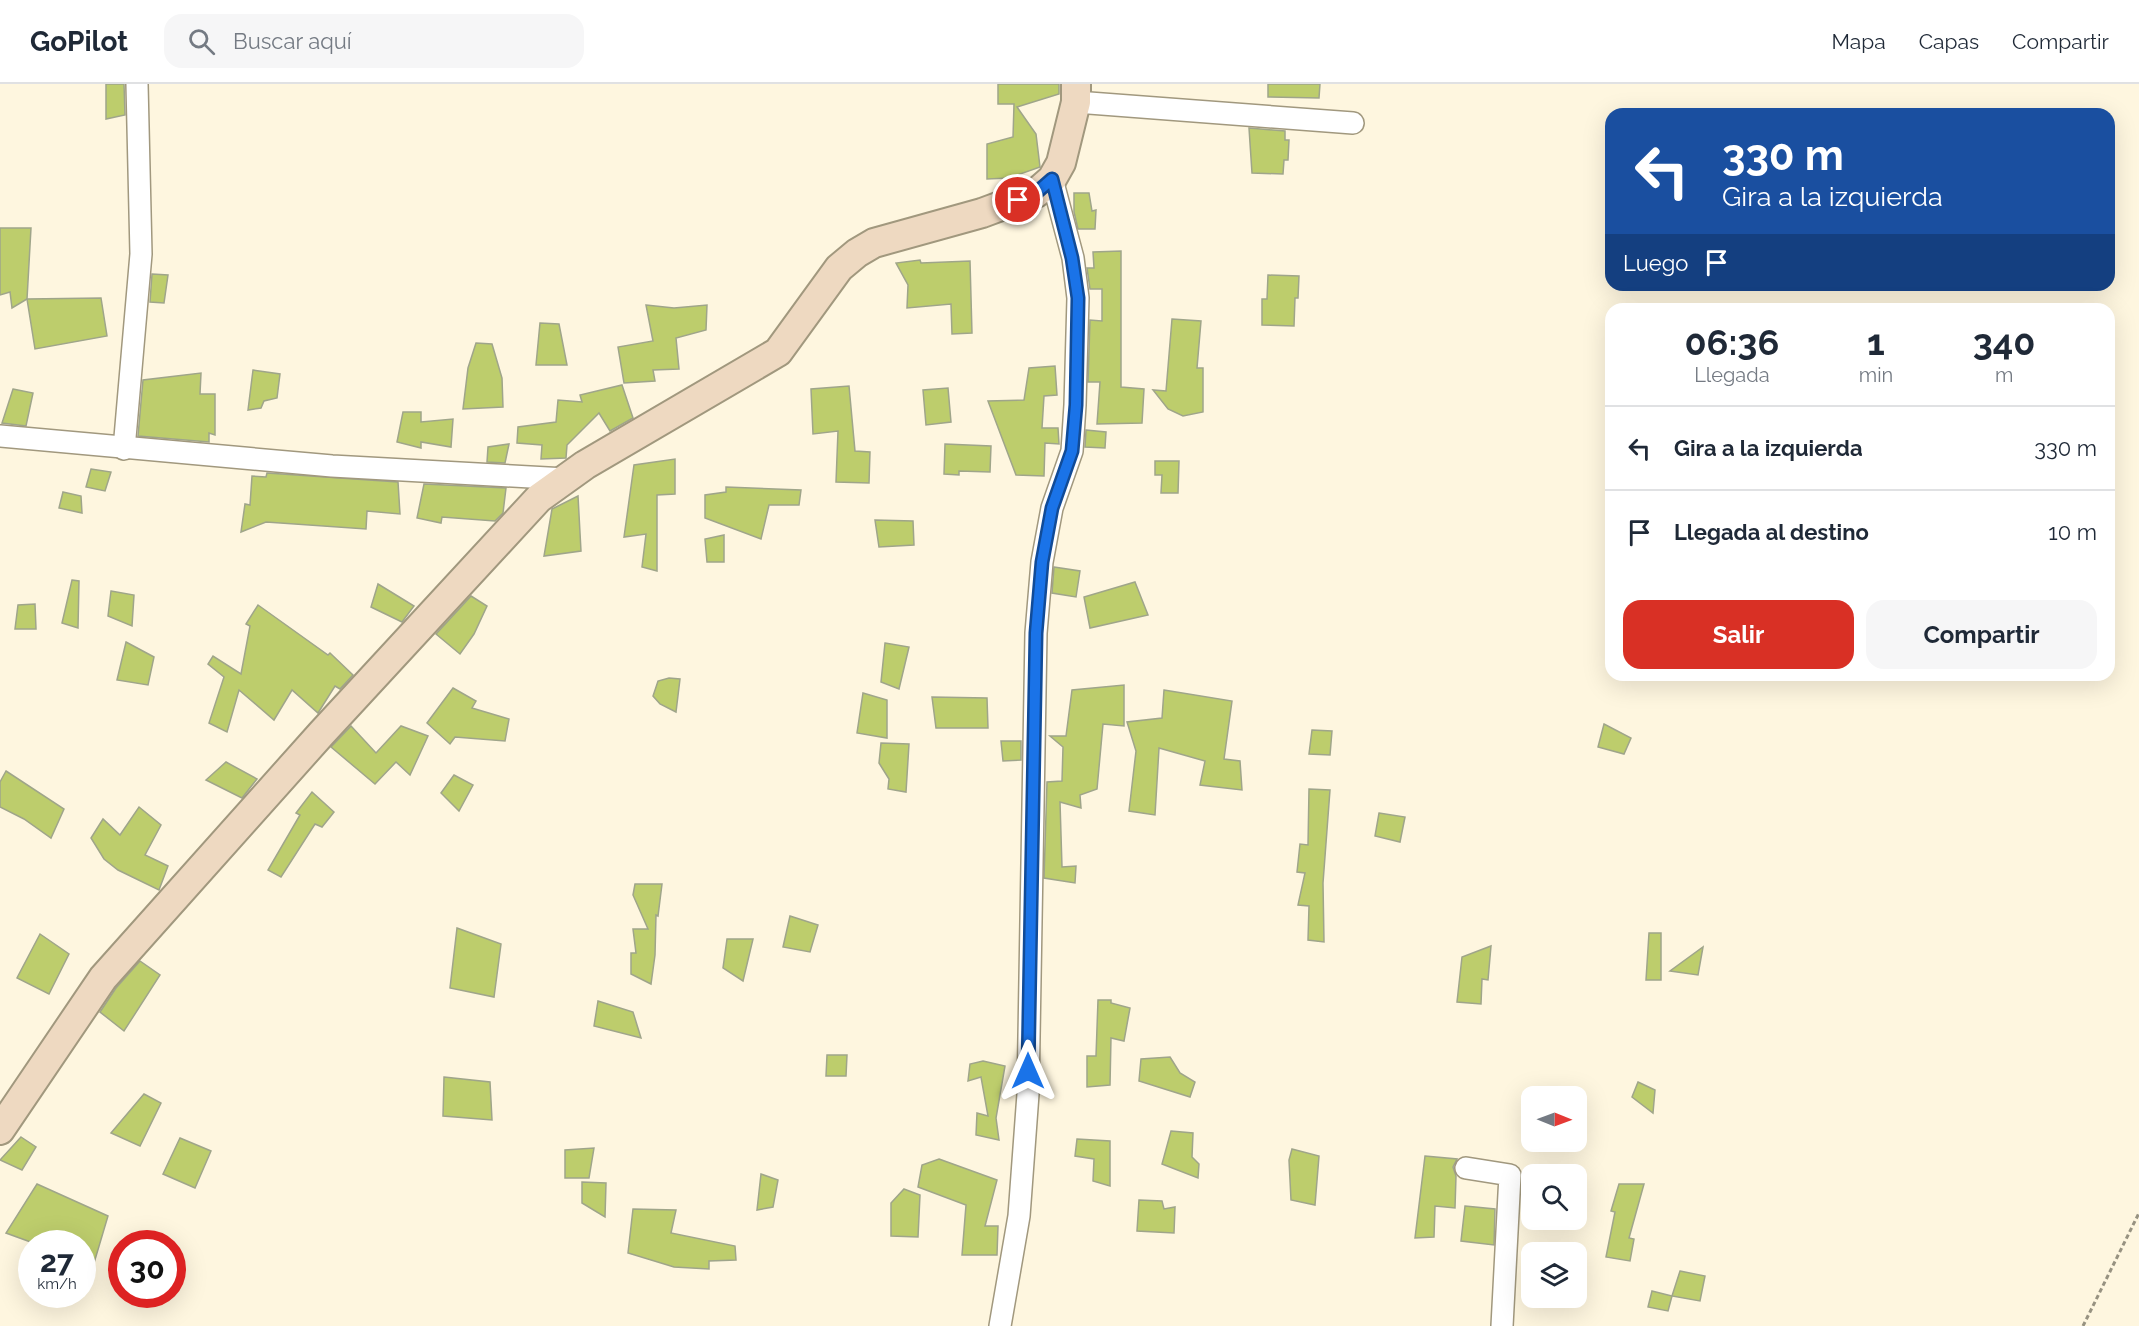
<!DOCTYPE html>
<html lang="es">
<head>
<meta charset="utf-8">
<style>
  :root { --surface:#fff; --page:#f6f6f7; --text:#1f2937; --muted:#747a83; --line:#e0e1e3; --accent:#d93025 }
  body { margin:0; font-family:Raleway,sans-serif; background:var(--page); color:var(--text); height:100vh; display:flex; flex-direction:column; font-size:22px; white-space:nowrap }
  * { box-sizing:border-box; margin:0 }
  p { font-size:20px; color:var(--muted) }
  .icon { flex:none; width:33px; height:33px; fill:none; stroke:currentColor; stroke-width:2; stroke-linecap:round; stroke-linejoin:round }
  .map { position:relative; flex:1; overflow:hidden }
  .drawer { position:absolute; left:1605px; top:219px; width:510px; height:378px; display:flex; flex-direction:column; background:var(--surface); border-radius:18px; box-shadow:0 6px 24px #0002 }
  .drawer>* { flex:none }
  .banner { position:absolute; left:1605px; top:24px; width:510px; height:183px; border-radius:18px; box-shadow:0 6px 24px #0002; background:#1a4fa0; color:#fff; overflow:hidden }
  .needle { width:39px; rotate:91deg }
  .controls { position:absolute; left:1521px; top:1002px; display:grid; gap:12px }
  .controls a { display:grid; place-items:center; width:66px; height:66px; border-radius:12px; background:var(--surface); box-shadow:0 6px 24px #0002; font-size:30px }
  .speed { position:absolute; left:18px; top:1146px; display:flex; gap:12px; font-size:30px; font-weight:700; text-align:center }
  .speed>* { display:grid; place-content:center; width:78px; height:78px; border-radius:50%; background:var(--surface); box-shadow:0 6px 24px #0002; line-height:1 }
  .speed small { font-size:15px; font-weight:400 }
  .speed .limit { border:9px solid #d22; background:#fff; color:#111 }
  .pin { position:absolute; display:grid; place-items:center; width:51px; height:51px; color:#fff; margin:-26px; border:3px solid #fff; border-radius:50%; box-shadow:0 2px 6px #0007 }
  .me { position:absolute; width:66px; margin:-33px; rotate:0deg; stroke-linejoin:round; filter:drop-shadow(0 0 4px #0008) }
  .turn { display:flex; align-items:center; gap:21px; height:126px; padding:0 18px; font-size:27px }
  .turn .icon { width:78px; height:78px; stroke-width:2.5 }
  .turn b { display:block; font-size:42px; line-height:51px }
  .then { display:flex; align-items:center; height:57px; padding:0 18px; background:#0003; gap:12px; font-size:22px }
  .eta { display:flex; justify-content:space-evenly; align-items:center; height:102px; text-align:center }
  .eta b { font-size:36px; font-weight:700; line-height:42px }
  .action { display:flex; gap:12px; margin-top:auto; padding:12px 18px }
  .action a { flex:1; height:69px; border-radius:18px; background:var(--accent); color:#fff; font-size:24px; font-weight:700; line-height:69px; text-align:center }
  .action a+a { background:var(--page); color:var(--text) }
  ul { padding:0; list-style:none }
  li { display:flex; align-items:center; gap:18px; height:84px; padding:0 18px; border-top:2px solid var(--line) }
  li div { flex:1 }
  li b { display:block; font-size:22px }
  li em { font-style:normal }
  header { display:flex; align-items:center; gap:36px; box-sizing:border-box; height:84px; padding:0 30px; background:var(--surface); border-bottom:2px solid var(--line) }
  header strong { font-size:28px }
  nav { display:flex; gap:33px; margin-inline-start:auto; font-size:21px }
  .search { width:420px; height:54px; background:var(--page); display:flex; align-items:center; gap:15px; box-sizing:border-box; padding:0 21px; border-radius:18px; color:var(--muted); font-size:22px }
  .map>svg:first-child { display:block }
  .building { fill:#bdcd6c; stroke:#9fa58a; stroke-width:1.5 }
  .lines { fill:none; stroke-linecap:round; stroke-linejoin:round }
  .street-casing { stroke:#a1987e; stroke-width:24 }
  .secondary-casing { stroke:#a1987e; stroke-width:32 }
  .path { stroke:#979281; stroke-width:3; stroke-dasharray:4.5 3; stroke-linecap:butt }
  .street { stroke:#fff; stroke-width:21 }
  .secondary { stroke:#eed9c1; stroke-width:28 }
  .route-casing { stroke:#114b97; stroke-width:15 }
  .route { stroke:#1a73e8; stroke-width:10 }
</style>
</head>
<body>
<header>
<strong>GoPilot</strong>
<div class="search"><svg class="icon" aria-label="search" viewBox="0 0 24 24"><circle cx="10" cy="10" r="6"/><path d="M15 15l6 6"/></svg>Buscar aquí</div>
<nav><a>Mapa</a><a>Capas</a><a>Compartir</a></nav>
</header>
<div class="map">
<svg width="2139" height="1242" viewBox="0 0 2139 1242">
  <rect width="100%" height="100%" fill="#fef6df"/>
  <!-- building -->
  <g class="building">
    <polygon points="106,0 124,0 125,31 106,35"/>
    <polygon points="998,0 1059,0 1059,10 1017,23 1036,50 1040,83 1009,94 987,95 987,60 1013,53 1014,20 998,20"/>
    <polygon points="1268,0 1320,0 1319,14 1268,13"/>
    <polygon points="1249,44 1285,47 1285,56 1289,56 1288,76 1284,76 1283,90 1252,89"/>
    <polygon points="1074,109 1089,109 1092,127 1096,126 1095,145 1078,145 1074,128"/>
    <polygon points="0,144 31,144 27,215 12,224 10,208 0,211"/>
    <polygon points="1121,167 1121,303 1144,305 1142,339 1097,340 1100,298 1088,298 1090,236 1102,237 1102,205 1090,205 1087,184 1094,184 1093,168"/>
    <polygon points="920,176 921,179 970,177 972,249 952,250 951,220 907,224 908,201 896,179"/>
    <polygon points="152,190 168,191 164,219 150,218"/>
    <polygon points="1268,191 1299,192 1298,214 1295,214 1294,242 1262,241 1262,215 1267,215"/>
    <polygon points="101,214 107,252 35,265 27,215"/>
    <polygon points="646,221 674,224 707,221 706,246 676,254 679,285 653,286 655,297 624,299 618,263 653,257"/>
    <polygon points="1172,235 1201,237 1197,284 1203,284 1203,328 1183,332 1168,325 1153,306 1166,307"/>
    <polygon points="540,239 559,240 567,281 536,281"/>
    <polygon points="476,259 492,260 502,294 503,323 463,325 468,284"/>
    <polygon points="1055,282 1057,311 1044,312 1042,344 1058,344 1059,360 1045,359 1044,392 1016,391 988,317 1024,316 1029,284"/>
    <polygon points="253,286 280,290 277,314 264,317 261,324 248,326"/>
    <polygon points="201,289 200,310 215,310 215,351 209,349 209,358 138,352 143,296"/>
    <polygon points="622,301 633,334 610,347 599,329 567,361 566,374 541,375 542,361 517,359 518,343 556,338 558,316 582,318 580,311"/>
    <polygon points="849,302 855,367 870,368 869,399 836,398 838,347 813,350 811,305"/>
    <polygon points="948,304 951,338 926,341 923,306"/>
    <polygon points="13,305 33,309 26,342 2,339"/>
    <polygon points="403,328 421,328 421,338 453,335 451,363 421,358 421,364 397,358"/>
    <polygon points="1086,346 1106,348 1105,364 1085,363"/>
    <polygon points="509,360 505,379 487,378 488,363"/>
    <polygon points="945,360 991,362 990,388 959,387 959,391 944,390"/>
    <polygon points="675,375 675,410 657,411 657,487 642,483 646,450 624,453 634,381"/>
    <polygon points="1155,377 1179,377 1178,409 1161,409 1162,391 1155,391"/>
    <polygon points="91,385 111,388 105,407 86,403"/>
    <polygon points="267,389 398,398 400,430 367,427 366,445 266,438 241,448 245,420 250,421 252,392 266,393"/>
    <polygon points="424,400 506,404 503,429 495,437 442,433 441,439 417,434"/>
    <polygon points="726,403 801,406 799,421 769,421 761,455 705,434 705,411 726,408"/>
    <polygon points="63,408 81,412 82,429 59,424"/>
    <polygon points="578,412 581,467 544,472 552,425"/>
    <polygon points="875,436 913,437 914,461 879,463"/>
    <polygon points="724,451 724,478 707,478 705,455"/>
    <polygon points="1054,483 1080,487 1076,513 1052,509"/>
    <polygon points="72,496 79,497 78,544 62,539"/>
    <polygon points="1135,498 1148,531 1090,544 1084,513"/>
    <polygon points="378,500 414,522 402,538 371,523"/>
    <polygon points="111,507 134,511 132,542 108,532"/>
    <polygon points="471,512 487,522 474,550 460,570 436,550"/>
    <polygon points="35,520 36,545 15,545 18,521"/>
    <polygon points="258,521 328,571 330,569 353,591 340,605 335,602 318,629 292,606 274,636 239,606 227,648 209,639 224,593 208,580 213,572 241,590 250,542 246,540"/>
    <polygon points="126,558 154,573 148,601 117,596"/>
    <polygon points="885,559 909,563 899,605 881,598"/>
    <polygon points="669,594 680,595 676,628 660,620 653,612 658,597"/>
    <polygon points="1124,601 1124,642 1103,640 1097,705 1080,711 1081,724 1060,718 1062,783 1076,782 1075,799 1044,794 1047,698 1062,697 1063,663 1050,652 1066,652 1072,606"/>
    <polygon points="453,604 476,617 472,624 509,635 505,657 455,653 450,660 427,639"/>
    <polygon points="1164,606 1232,617 1224,675 1240,677 1242,706 1200,701 1205,677 1159,664 1155,731 1129,727 1136,667 1127,638 1162,634"/>
    <polygon points="863,609 887,616 887,654 857,649"/>
    <polygon points="932,613 987,614 988,644 936,644"/>
    <polygon points="1604,640 1631,654 1624,670 1598,663"/>
    <polygon points="351,642 376,669 401,642 428,652 410,691 396,678 375,700 331,663"/>
    <polygon points="1312,646 1332,647 1330,671 1309,670"/>
    <polygon points="1001,657 1021,657 1021,676 1003,677"/>
    <polygon points="881,659 909,660 906,708 888,705 889,695 879,679"/>
    <polygon points="226,678 257,695 242,714 206,696"/>
    <polygon points="6,687 64,725 51,754 24,735 0,723 0,698"/>
    <polygon points="454,691 473,701 459,727 441,709"/>
    <polygon points="1309,705 1330,706 1323,799 1324,858 1308,856 1309,822 1298,821 1305,789 1297,788 1300,760 1308,761"/>
    <polygon points="312,708 334,728 322,743 315,740 281,793 268,786 300,731 296,729"/>
    <polygon points="139,723 161,741 145,771 168,782 159,806 118,786 104,775 91,754 103,735 120,751"/>
    <polygon points="1379,729 1405,733 1400,758 1375,752"/>
    <polygon points="635,800 662,800 658,832 656,831 655,871 651,900 631,890 631,869 636,869 633,845 648,845 633,811"/>
    <polygon points="790,832 818,841 810,868 783,863"/>
    <polygon points="457,844 501,860 494,913 450,904"/>
    <polygon points="1649,849 1661,849 1661,896 1646,896"/>
    <polygon points="40,850 69,870 49,910 17,894"/>
    <polygon points="727,855 753,855 743,897 723,884"/>
    <polygon points="1491,862 1488,896 1482,895 1481,920 1457,918 1462,873"/>
    <polygon points="1703,863 1698,891 1670,887"/>
    <polygon points="140,877 160,891 124,947 100,928 116,904"/>
    <polygon points="1098,916 1111,916 1111,919 1130,924 1124,957 1111,954 1110,1001 1087,1003 1087,972 1096,972"/>
    <polygon points="598,917 633,928 641,954 594,942"/>
    <polygon points="827,971 847,971 846,992 826,992"/>
    <polygon points="1170,973 1180,989 1195,998 1190,1013 1139,997 1141,975"/>
    <polygon points="983,977 1005,982 996,1034 999,1056 976,1051 977,1029 988,1032 981,993 968,997 970,980"/>
    <polygon points="444,993 490,998 492,1036 443,1032"/>
    <polygon points="1638,998 1655,1006 1653,1029 1632,1013"/>
    <polygon points="144,1010 161,1019 140,1062 111,1049"/>
    <polygon points="1171,1047 1193,1049 1192,1073 1199,1080 1198,1094 1162,1080"/>
    <polygon points="21,1053 36,1063 22,1086 0,1076"/>
    <polygon points="180,1054 211,1067 195,1104 163,1090"/>
    <polygon points="1077,1055 1110,1057 1110,1102 1093,1097 1094,1075 1075,1072"/>
    <polygon points="594,1064 589,1094 565,1094 565,1066"/>
    <polygon points="1292,1065 1319,1072 1315,1121 1291,1116 1289,1076"/>
    <polygon points="1425,1072 1457,1075 1453,1083 1456,1092 1455,1124 1435,1122 1434,1153 1415,1154"/>
    <polygon points="939,1075 997,1096 985,1142 998,1142 997,1171 962,1171 966,1121 918,1103 922,1081"/>
    <polygon points="761,1090 778,1096 773,1123 757,1126"/>
    <polygon points="582,1098 606,1099 605,1133 582,1119"/>
    <polygon points="37,1100 108,1132 86,1206 82,1205 82,1160 36,1160 6,1149"/>
    <polygon points="1619,1100 1644,1100 1629,1154 1634,1155 1630,1177 1606,1173 1615,1128 1611,1127"/>
    <polygon points="904,1105 920,1111 918,1153 891,1152 891,1119"/>
    <polygon points="1139,1116 1162,1117 1164,1125 1175,1123 1174,1149 1137,1147"/>
    <polygon points="1465,1122 1495,1125 1494,1161 1461,1157"/>
    <polygon points="633,1125 676,1126 671,1149 735,1162 736,1176 709,1177 709,1185 674,1183 628,1169"/>
    <polygon points="1680,1187 1705,1192 1700,1217 1672,1212"/>
    <polygon points="1652,1207 1672,1212 1668,1227 1648,1223"/>
  </g>
  <g class="lines">
    <defs>
      <g id="street">
        <polyline points="1076,18 1353,39"/>
        <polyline points="0,352 332,382 566,395"/>
        <polyline points="124,365 141,170 137,0"/>
        <polyline points="1466,1084 1510,1091 1502,1242"/>
        <polyline points="1000,1242 1019,1132 1028,1010 1036,549 1042,478 1052,424 1072,367 1075,321 1078,214 1073,174 1052,95"/>
      </g>
      <polyline id="secondary" points="0,1046 103,894 321,650 539,414 585,381 778,268 839,184 857,169 874,159 982,129 1036,109 1052,95 1061,79 1076,18 1076,0"/>
    </defs>
    <!-- street casing -->
    <use href="#street" class="street-casing"/>
    <!-- secondary casing -->
    <use href="#secondary" class="secondary-casing"/>
    <!-- path -->
    <polyline class="path" points="2083,1242 2139,1129"/>
    <!-- street -->
    <use href="#street" class="street"/>
    <!-- secondary -->
    <use href="#secondary" class="secondary"/>
  </g>
  <g class="lines">
    <defs>
      <polyline id="route" points="1018,116 1036,109 1052,95 1072,174 1078,214 1076,321 1072,367 1052,424 1042,478 1036,549 1028,987"/>
    </defs>
    <!-- route casing -->
    <use href="#route" class="route-casing"/>
    <!-- route -->
    <use href="#route" class="route"/>
  </g>
</svg>
<div class="controls">
<a><svg class="needle" viewBox="-14 -14 28 28"><path d="M0-13l5 13h-10z" fill="#e53935"/><path d="M0 13l5-13h-10z" fill="#747a83"/></svg></a>
<a><svg class="icon" aria-label="search" viewBox="0 0 24 24"><circle cx="10" cy="10" r="6"/><path d="M15 15l6 6"/></svg></a>
<a><svg class="icon" aria-label="layers" viewBox="0 0 24 24"><path d="M12 4l9 5-9 5-9-5zM3 14l9 5 9-5"/></svg></a>
</div>
<div class="speed"><div>27<small>km/h</small></div><div class="limit">30</div></div>
<div class="pin" style="left:1018px;top:116px;background:#d93025"><svg class="icon" aria-label="arrive" viewBox="0 0 24 24"><path d="M6 21V4h12l-3 4 3 4H6"/></svg></div>
<svg class="me" style="left:1028px;top:987px" viewBox="-20 -20 40 40"><path d="M0-17L14 15 0 8-14 15z" fill="#1a73e8" stroke="#fff" stroke-width="4"/></svg>
<div class="banner">
<div class="turn"><svg class="icon" aria-label="left" viewBox="0 0 24 24"><path d="M17 20v-9H6M10 6l-5 5 5 5"/></svg><div><b>330 m</b>Gira a la izquierda</div></div>
<div class="then">Luego<svg class="icon" aria-label="arrive" viewBox="0 0 24 24"><path d="M6 21V4h12l-3 4 3 4H6"/></svg></div>
</div>
<section class="drawer">
<div class="eta">
<div><b>06:36</b><p>Llegada</p></div>
<div><b>1</b><p>min</p></div>
<div><b>340</b><p>m</p></div>
</div>
<ul>
<li><svg class="icon" aria-label="left" viewBox="0 0 24 24"><path d="M17 20v-9H6M10 6l-5 5 5 5"/></svg><div><b>Gira a la izquierda</b></div><em>330 m</em></li>
<li><svg class="icon" aria-label="arrive" viewBox="0 0 24 24"><path d="M6 21V4h12l-3 4 3 4H6"/></svg><div><b>Llegada al destino</b></div><em>10 m</em></li>
</ul>
<div class="action"><a>Salir</a><a>Compartir</a></div>
</section>
</div>
</body>
</html>
